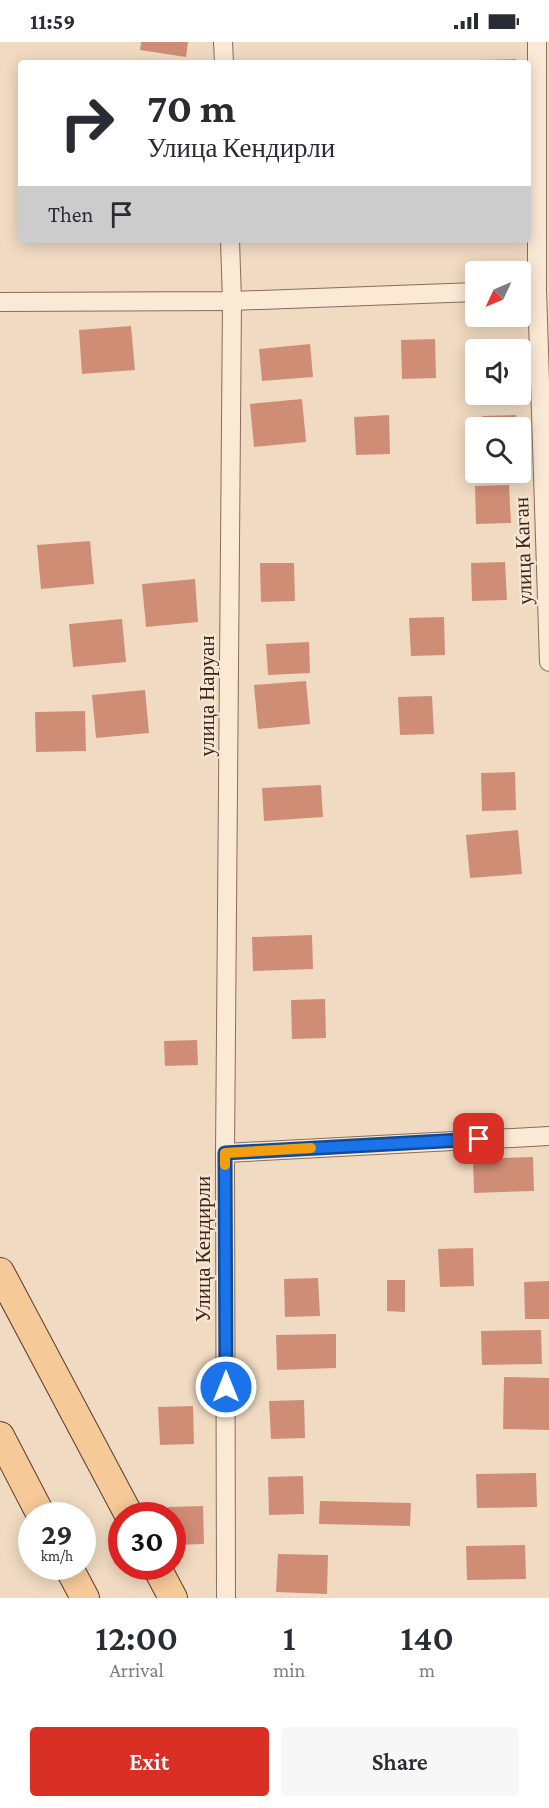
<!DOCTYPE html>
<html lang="en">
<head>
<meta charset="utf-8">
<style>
  :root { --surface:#fff; --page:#f7f7f7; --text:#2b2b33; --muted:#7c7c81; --accent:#d93025 }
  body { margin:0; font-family:"Crimson Pro",serif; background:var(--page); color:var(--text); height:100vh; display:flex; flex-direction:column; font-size:22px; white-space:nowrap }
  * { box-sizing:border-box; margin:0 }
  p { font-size:20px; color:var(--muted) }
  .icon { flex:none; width:33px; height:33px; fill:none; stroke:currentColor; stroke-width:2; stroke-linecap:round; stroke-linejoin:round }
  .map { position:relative; height:1556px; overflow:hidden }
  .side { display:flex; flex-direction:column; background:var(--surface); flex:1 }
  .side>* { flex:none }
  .hud { position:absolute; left:18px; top:18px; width:513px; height:183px; border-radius:6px; box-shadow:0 3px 15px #0003; background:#fff; color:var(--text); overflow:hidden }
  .needle { width:39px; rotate:226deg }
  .buttons { position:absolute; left:465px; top:219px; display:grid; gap:12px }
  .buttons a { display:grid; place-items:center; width:66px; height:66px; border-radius:6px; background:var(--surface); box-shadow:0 3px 15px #0003; font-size:30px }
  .speed { position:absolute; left:18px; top:1460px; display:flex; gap:12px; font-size:30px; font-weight:700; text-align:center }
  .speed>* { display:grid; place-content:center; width:78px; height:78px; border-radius:50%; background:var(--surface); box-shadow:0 3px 15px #0003; line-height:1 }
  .speed small { font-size:15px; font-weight:400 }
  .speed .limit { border:9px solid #d22; background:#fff; color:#111 }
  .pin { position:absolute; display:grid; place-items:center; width:51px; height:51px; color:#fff; margin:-26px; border-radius:12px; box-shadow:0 3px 9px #0006 }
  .me { position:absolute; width:66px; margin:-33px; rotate:0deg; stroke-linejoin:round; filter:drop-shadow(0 0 4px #0008) }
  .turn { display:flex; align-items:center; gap:21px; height:126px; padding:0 30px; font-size:27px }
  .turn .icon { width:78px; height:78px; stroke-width:2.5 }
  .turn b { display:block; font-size:42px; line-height:51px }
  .then { display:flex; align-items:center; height:57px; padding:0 30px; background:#0003; gap:12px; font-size:22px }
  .eta { display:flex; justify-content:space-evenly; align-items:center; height:102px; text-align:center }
  .eta b { font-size:36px; font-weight:600; line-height:42px }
  .cta { display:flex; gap:12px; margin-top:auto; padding:12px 30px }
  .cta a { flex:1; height:69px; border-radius:6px; background:var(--accent); color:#fff; font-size:24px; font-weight:600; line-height:69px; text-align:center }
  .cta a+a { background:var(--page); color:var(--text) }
  .status { display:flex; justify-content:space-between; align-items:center; height:42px; padding:0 30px; background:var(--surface); direction:ltr }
  .status svg { height:16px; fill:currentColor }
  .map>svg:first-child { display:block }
  .building { fill:#d08d76 }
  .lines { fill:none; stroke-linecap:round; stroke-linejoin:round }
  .minor-casing { stroke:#8b6b58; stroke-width:20 }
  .primary-casing { stroke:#583a2d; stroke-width:30 }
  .minor { stroke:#fae9d5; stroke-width:18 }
  .primary { stroke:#f5c998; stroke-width:28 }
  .route-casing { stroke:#114b97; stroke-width:15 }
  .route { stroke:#1a73e8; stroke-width:10 }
  .slow { stroke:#f59e0b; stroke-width:10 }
  .labels { text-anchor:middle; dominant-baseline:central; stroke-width:4.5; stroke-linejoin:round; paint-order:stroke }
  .street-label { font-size:21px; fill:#3a261d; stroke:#f7e6d2 }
</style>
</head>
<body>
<div class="status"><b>11:59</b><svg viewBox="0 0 49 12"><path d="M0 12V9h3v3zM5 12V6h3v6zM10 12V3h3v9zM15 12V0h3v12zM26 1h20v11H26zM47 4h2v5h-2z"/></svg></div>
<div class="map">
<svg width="549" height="1556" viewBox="0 0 549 1556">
  <rect width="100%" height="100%" fill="#f0dbc2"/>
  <!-- building -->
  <g class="building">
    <polygon points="141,0 188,0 186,15 140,8"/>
    <polygon points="516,17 516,21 482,21 482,18"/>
    <polygon points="131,284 135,328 82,332 79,288"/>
    <polygon points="435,297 436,336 402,337 401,298"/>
    <polygon points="310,302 313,335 262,339 259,307"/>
    <polygon points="302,357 306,400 254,405 250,362"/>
    <polygon points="389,373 390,412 356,413 354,375"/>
    <polygon points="516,373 517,386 482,386 482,374"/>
    <polygon points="509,443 511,481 476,482 475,444"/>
    <polygon points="90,499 94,542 41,547 37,503"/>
    <polygon points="505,520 507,558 472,559 471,521"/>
    <polygon points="260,521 294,521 295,559 261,560"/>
    <polygon points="195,537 198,580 146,585 142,542"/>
    <polygon points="444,575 445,613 411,614 409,576"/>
    <polygon points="122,577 126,620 73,625 69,582"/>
    <polygon points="309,600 310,631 268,633 266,602"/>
    <polygon points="306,639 310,682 258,687 254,643"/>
    <polygon points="145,648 149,691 96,696 92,653"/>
    <polygon points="432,654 434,692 400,693 398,655"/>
    <polygon points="85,669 86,709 36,710 35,670"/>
    <polygon points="515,730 516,768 482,769 481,731"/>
    <polygon points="321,743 323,775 264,779 262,746"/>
    <polygon points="518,788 522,832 470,836 466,793"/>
    <polygon points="312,893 313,927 253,929 252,895"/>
    <polygon points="325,957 326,996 292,997 291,958"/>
    <polygon points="197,998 198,1023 165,1024 164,999"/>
    <polygon points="533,1115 534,1149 474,1151 473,1117"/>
    <polygon points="473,1206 474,1244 440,1245 438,1207"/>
    <polygon points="318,1236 320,1274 285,1275 284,1237"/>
    <polygon points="387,1238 405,1238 405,1270 387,1269"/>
    <polygon points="549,1239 549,1277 525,1277 524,1240"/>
    <polygon points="541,1288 542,1322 482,1323 481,1289"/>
    <polygon points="336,1292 336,1326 277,1328 276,1293"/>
    <polygon points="504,1335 549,1336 549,1388 503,1387"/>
    <polygon points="304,1358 305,1396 271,1397 269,1359"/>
    <polygon points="193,1364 194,1402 160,1403 158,1365"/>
    <polygon points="536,1431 537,1465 477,1466 476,1432"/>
    <polygon points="303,1434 304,1472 269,1473 268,1435"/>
    <polygon points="320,1459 411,1461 410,1484 319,1482"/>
    <polygon points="203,1464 204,1502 172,1503 172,1473 169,1473 168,1465"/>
    <polygon points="525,1503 526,1537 467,1538 466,1504"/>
    <polygon points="278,1512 328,1513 327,1552 276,1550"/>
  </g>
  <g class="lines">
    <defs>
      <g id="minor">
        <polyline points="223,0 224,21"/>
        <polyline points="537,0 537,247 549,620"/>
        <polyline points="0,260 232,259 476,250"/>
        <polyline points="225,1111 232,259 230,198"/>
        <polyline points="226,1556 225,1111 549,1094"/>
      </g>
      <g id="primary">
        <polyline points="0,1230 129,1473"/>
        <polyline points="0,1394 41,1473"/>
        <polyline points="68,1524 85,1556"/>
        <polyline points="156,1524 173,1556"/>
      </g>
    </defs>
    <!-- minor casing -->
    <use href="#minor" class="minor-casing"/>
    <!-- primary casing -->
    <use href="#primary" class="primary-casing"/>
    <!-- minor -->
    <use href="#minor" class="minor"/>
    <!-- primary -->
    <use href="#primary" class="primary"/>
  </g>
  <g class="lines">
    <defs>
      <polyline id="route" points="226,1345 225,1111 479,1097"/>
    </defs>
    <!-- route casing -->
    <use href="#route" class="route-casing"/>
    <!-- route -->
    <use href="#route" class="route"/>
    <!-- slow -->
    <polyline class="slow" points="225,1123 225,1111 311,1106"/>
  </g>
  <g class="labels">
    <!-- street labels -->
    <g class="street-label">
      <text transform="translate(523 509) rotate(-92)">улица Каган</text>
      <text transform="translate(207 654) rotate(-90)">улица Наруан</text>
      <text transform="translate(203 1207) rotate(-90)">Улица Кендирли</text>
    </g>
  </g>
</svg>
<div class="buttons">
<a><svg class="needle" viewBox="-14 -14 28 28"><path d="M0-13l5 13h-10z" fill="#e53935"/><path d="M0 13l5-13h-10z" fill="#7c7c81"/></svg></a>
<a><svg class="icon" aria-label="sound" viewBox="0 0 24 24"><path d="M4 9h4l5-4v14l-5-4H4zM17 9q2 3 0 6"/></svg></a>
<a><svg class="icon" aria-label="search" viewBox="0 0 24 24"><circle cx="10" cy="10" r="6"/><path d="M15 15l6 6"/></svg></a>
</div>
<div class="speed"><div>29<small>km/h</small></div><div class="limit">30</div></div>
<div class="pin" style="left:479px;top:1097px;background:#d93025"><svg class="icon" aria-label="arrive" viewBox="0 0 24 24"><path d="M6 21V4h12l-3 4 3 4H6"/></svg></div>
<svg class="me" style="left:226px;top:1345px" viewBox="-20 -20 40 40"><circle r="17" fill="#1a73e8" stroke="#fff" stroke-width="3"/><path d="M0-11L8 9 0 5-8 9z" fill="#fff"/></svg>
<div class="hud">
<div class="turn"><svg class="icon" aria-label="right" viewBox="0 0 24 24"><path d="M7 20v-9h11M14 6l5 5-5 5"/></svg><div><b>70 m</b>Улица Кендирли</div></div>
<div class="then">Then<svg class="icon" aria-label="arrive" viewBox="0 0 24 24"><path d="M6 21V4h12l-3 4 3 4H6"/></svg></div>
</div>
</div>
<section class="side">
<div class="eta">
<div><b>12:00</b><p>Arrival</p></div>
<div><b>1</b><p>min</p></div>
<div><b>140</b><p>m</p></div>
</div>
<div class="cta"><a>Exit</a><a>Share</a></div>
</section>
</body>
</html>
